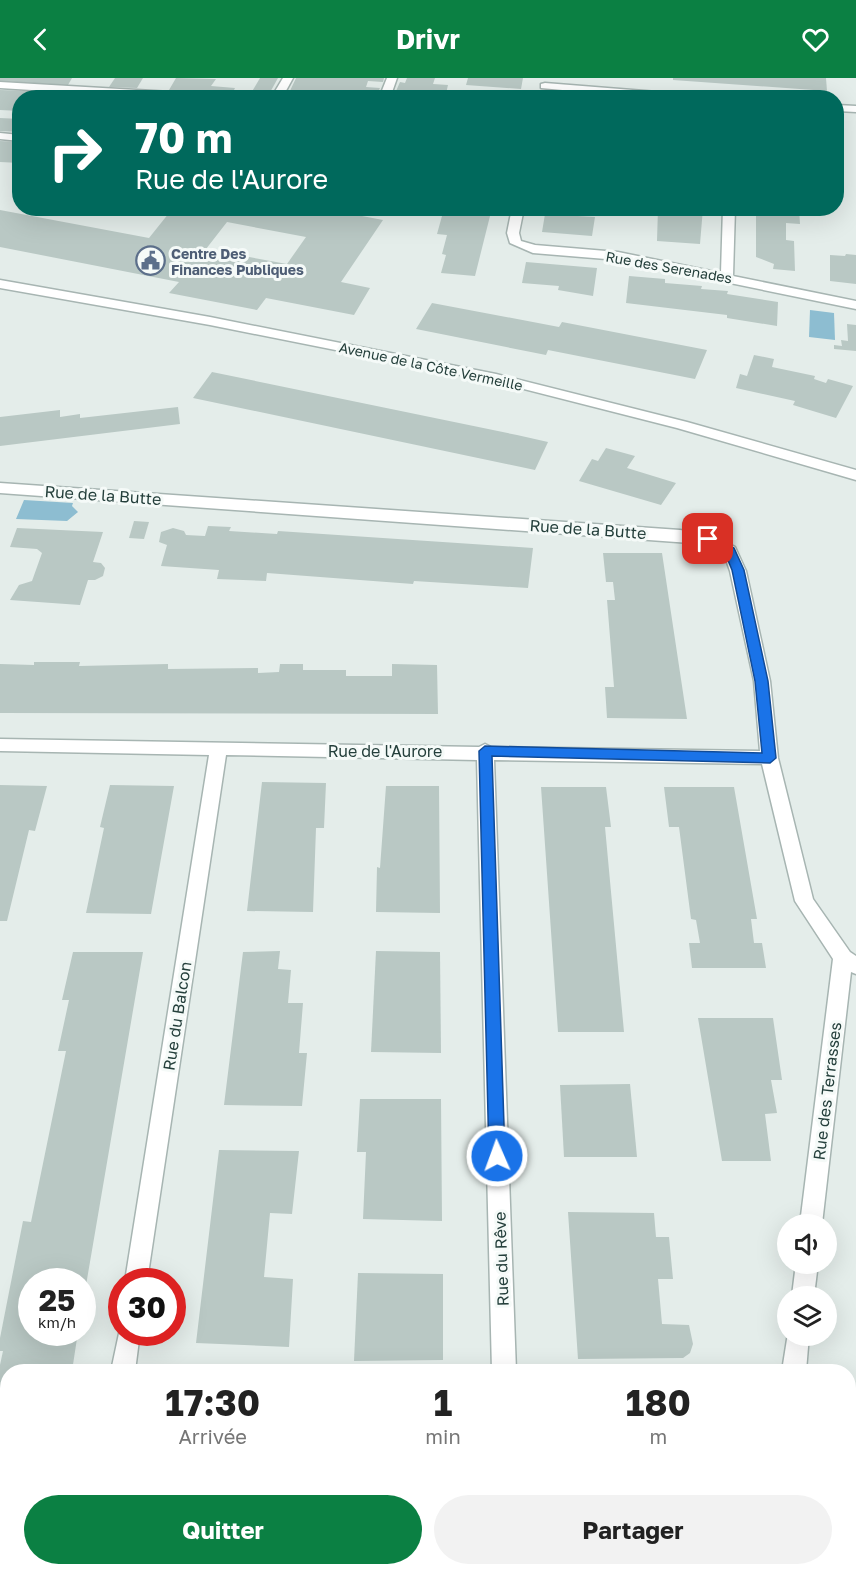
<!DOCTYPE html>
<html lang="fr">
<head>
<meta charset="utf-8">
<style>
  :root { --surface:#fff; --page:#f2f2f2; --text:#222; --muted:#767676; --accent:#0b8043 }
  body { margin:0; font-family:"Golos Text",sans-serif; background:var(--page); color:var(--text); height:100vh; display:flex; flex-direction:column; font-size:22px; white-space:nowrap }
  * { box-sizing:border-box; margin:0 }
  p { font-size:20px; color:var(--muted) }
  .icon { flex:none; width:33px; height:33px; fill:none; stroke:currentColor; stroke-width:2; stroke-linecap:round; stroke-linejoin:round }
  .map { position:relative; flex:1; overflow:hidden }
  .details { position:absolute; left:0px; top:1286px; width:856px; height:212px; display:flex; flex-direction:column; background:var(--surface); border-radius:24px 24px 0 0; box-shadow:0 6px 24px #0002 }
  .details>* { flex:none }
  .guide { position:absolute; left:12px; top:12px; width:832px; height:126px; border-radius:24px; box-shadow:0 6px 24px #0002; background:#00695c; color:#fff; overflow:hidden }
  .controls { position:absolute; left:777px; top:1136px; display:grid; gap:12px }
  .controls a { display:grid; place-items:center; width:60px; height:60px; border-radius:50%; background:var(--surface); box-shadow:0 6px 24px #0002; font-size:30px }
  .speed { position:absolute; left:18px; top:1190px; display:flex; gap:12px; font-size:30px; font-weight:700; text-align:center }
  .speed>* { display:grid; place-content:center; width:78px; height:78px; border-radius:50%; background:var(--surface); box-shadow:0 6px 24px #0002; line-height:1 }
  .speed small { font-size:15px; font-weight:400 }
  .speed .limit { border:9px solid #d22; background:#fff; color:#111 }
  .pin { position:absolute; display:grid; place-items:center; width:51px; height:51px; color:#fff; margin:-26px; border-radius:12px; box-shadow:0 3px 9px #0006 }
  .me { position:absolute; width:66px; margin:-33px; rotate:358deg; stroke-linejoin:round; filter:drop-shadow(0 0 4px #0008) }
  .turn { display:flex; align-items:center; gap:21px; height:126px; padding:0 24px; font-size:27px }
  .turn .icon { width:78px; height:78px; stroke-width:2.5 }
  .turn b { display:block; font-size:42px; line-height:51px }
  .eta { display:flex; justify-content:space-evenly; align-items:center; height:102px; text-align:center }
  .eta b { font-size:36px; font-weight:700; line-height:42px }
  .primary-button { display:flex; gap:12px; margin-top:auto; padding:12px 24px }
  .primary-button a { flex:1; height:69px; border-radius:36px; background:var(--accent); color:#fff; font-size:24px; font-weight:700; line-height:69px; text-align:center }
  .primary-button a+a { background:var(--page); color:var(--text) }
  header { display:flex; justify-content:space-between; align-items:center; height:78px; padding:0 24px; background:var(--accent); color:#fff; font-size:27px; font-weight:700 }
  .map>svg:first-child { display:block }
  .water { fill:#8dbdd1 }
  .building { fill:#b9c8c4; fill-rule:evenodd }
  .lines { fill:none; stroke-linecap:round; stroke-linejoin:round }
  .minor-casing { stroke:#a7b5b2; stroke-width:3 }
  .minor { fill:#fff; fill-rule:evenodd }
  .route { fill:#1a73e8; stroke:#114b97; stroke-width:1.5 }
  .labels { text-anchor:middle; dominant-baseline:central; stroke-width:6; stroke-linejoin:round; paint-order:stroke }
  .far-service-label { font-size:14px; font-weight:bold; fill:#4e5e75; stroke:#f5faf8; text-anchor:start }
  .far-street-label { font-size:14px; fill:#243f3b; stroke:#f5faf8 }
  .street-label { font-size:16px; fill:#243f3b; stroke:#f5faf8 }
</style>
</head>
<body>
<header><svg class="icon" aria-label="back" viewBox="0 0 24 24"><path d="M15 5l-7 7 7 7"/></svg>Drivr<svg class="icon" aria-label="heart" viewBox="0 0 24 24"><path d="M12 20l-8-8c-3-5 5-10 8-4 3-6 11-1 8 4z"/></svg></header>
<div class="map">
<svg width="856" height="1496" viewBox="0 0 856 1496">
  <rect width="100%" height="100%" fill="#e4edea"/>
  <!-- water -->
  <g class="water">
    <polygon points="810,232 834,235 835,262 809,259"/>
    <polygon points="24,422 73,425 72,428 78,434 67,443 16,441"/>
  </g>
  <!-- building -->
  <g class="building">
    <polygon points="0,0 72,0 68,7 0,3"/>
    <polygon points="115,0 143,0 137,10 109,9"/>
    <polygon points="176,0 216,1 211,8 235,10 232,16 169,12"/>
    <polygon points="260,0 278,0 268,18 250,17"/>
    <polygon points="296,0 384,0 383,4 368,3 366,9 380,10 375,20 295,18 289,15"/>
    <polygon points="407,0 435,0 433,6 448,7 445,20 393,20 400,4 405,5"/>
    <polygon points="468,0 523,0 521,11 466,7"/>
    <polygon points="673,0 826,0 827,13 673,2"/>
    <polygon points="0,12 31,13 56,15 53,20 20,20 20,33 0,32"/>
    <polygon points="0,40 20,41 20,54 0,53"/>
    <polygon points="0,63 20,64 20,85 0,84"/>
    <path d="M 173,130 L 320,130 L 383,142 L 341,204 L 370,210 L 354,237 L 266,220 L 257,232 L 169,215 L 179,204 L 0,169 L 0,132 L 149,160 ZM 227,144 L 306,159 L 287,186 L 206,171 Z"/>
    <polygon points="435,130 492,130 475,198 441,195 446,177 442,176 447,157 437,156 442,138 434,137"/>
    <polygon points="546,130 579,130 578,138 595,139 592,158 542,154"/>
    <polygon points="658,130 703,130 700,166 657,163"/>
    <polygon points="756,130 799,130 800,146 786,145 786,162 794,163 795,193 773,191 774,186 756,179"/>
    <polygon points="846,176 856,177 856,206 830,203 830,177 845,178"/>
    <polygon points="526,184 597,190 593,218 558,212 559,208 522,205"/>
    <polygon points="629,198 665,201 665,205 702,208 701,211 728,213 727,216 778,224 777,248 727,240 727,237 626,225"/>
    <polygon points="432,225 559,249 562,244 707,272 695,301 548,272 546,277 416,251"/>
    <polygon points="847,246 856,247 856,273 834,271 834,267 842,268 841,262 848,263"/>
    <polygon points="754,277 774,281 772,289 815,298 814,301 826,305 828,301 853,308 836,340 793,327 795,323 736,310 740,296 747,298"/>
    <polygon points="212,294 517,357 548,364 535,392 193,320"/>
    <polygon points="178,329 180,346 0,368 0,339 60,332 60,339 80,336 80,340"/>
    <polygon points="606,370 635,378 627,390 676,405 661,427 579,403 592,381 598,383"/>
    <polygon points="134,443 149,444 144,461 129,460"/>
    <polygon points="208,448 231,449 229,453 277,456 278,453 533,470 528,510 414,503 413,506 267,495 266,503 217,501 219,492 161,488 167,467 159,464 161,454 173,450 184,453 186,457 205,458"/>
    <polygon points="17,450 103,454 93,484 101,485 105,490 103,498 95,502 88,502 80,527 10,522 19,507 32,503 42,475 37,471 10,469"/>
    <polygon points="603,475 662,475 687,641 607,640 605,609 614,609 607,522 615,522 613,504 606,504"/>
    <polygon points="34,584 80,584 79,588 168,586 168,591 258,590 258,595 279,594 280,586 303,586 303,592 346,592 346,598 392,598 392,586 437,587 438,636 0,635 0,586 34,587"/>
    <polygon points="262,704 326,705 324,750 316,750 313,834 247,833"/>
    <polygon points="0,707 47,708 35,753 29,752 7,843 0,843"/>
    <polygon points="110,707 174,708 151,836 86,835 104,750 100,749"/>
    <polygon points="386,708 439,708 440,835 376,834 377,789 380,790"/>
    <polygon points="541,709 606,709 611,749 605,749 624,954 558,954"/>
    <polygon points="664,709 734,709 757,841 751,841 754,865 762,865 766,890 692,890 689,865 700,865 696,842 691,841 679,749 669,749"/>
    <polygon points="280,873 278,891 291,892 288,925 303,925 299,975 307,975 302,1028 224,1027 243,874"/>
    <polygon points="376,873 440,874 441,975 371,974"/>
    <polygon points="73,874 143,874 84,1219 82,1203 32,1203 32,1254 78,1254 72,1293 8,1293 8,1490 36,1490 35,1496 0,1496 0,1287 3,1273 0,1273 0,1260 23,1143 31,1144 66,973 58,973 69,922 62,922"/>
    <polygon points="698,940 773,940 782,1002 771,1002 777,1035 765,1036 771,1083 722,1083"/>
    <polygon points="630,1006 637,1079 564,1079 560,1007"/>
    <polygon points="360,1021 441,1021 442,1143 363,1141 366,1074 357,1074"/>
    <polygon points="219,1072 299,1073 292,1136 270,1135 264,1199 293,1201 289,1269 196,1265"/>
    <polygon points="568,1134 654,1135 656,1159 669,1159 673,1201 658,1201 662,1246 689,1247 693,1266 690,1275 683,1280 578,1281"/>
    <polygon points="358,1195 443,1196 443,1282 354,1283"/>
    <polygon points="849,1380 856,1383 856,1471 849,1469"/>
  </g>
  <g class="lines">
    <defs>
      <g id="minor">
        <polygon points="283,0 293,0 282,20 271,20"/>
        <polygon points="387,0 397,0 390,20 379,20"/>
        <polygon points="0,4 222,17 227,20 158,20 0,10"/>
        <polygon points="545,5 695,17 700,20 648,20 541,10 541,6"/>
        <polygon points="837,27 856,28 856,34 837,33"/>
        <polygon points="0,55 20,57 20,63 0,61"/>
        <polygon points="512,130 524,130 519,155 521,163 535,167 618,174 721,195 723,130 735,130 733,198 856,223 856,231 618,182 533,175 510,165 507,155"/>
        <polygon points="0,202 210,239 496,296 687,344 856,392 856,402 677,350 496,304 210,247 0,210"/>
        <polygon points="0,405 680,452 713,457 735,469 746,493 770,603 778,680 813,821 850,874 856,878 856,896 851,894 822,1146 800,1146 833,881 795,823 762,686 494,682 516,1293 492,1293 477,682 226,677 147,1203 125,1203 209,677 0,673 0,661 479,669 485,666 491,669 760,673 754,603 730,493 724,476 704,466 0,415"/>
        <polygon points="796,1185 818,1185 814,1218 792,1218"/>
        <polygon points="121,1246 122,1254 140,1254 135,1293 111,1293"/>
        <polygon points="788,1255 788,1257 809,1257 806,1293 782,1293"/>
        <polygon points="80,1490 106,1490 105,1496 79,1496"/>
        <polygon points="497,1490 522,1490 523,1496 497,1496"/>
        <polygon points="736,1490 762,1490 761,1496 735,1496"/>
      </g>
    </defs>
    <!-- minor casing -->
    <use href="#minor" class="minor-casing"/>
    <!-- minor -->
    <use href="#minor" class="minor"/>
  </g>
  <!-- route -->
  <polygon class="route" points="708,457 734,470 744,492 768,603 776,680 770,685 492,678 505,1078 503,1084 497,1086 492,1084 489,1078 479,673 485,668 762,675 755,603 732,492 725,475 704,464 704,458"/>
  <!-- icons -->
  <defs>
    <symbol id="civic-ring" viewBox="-11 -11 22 22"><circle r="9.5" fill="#f5faf8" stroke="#5c6f8a" stroke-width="1.5"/><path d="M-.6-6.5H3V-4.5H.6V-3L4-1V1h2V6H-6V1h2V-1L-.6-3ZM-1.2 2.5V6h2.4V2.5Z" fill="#5c6f8a"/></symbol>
  </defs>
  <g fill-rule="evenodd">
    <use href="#civic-ring" x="134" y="166" width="33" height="33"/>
  </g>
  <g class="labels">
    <!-- far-service labels -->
    <g class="far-service-label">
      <text x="171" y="175">Centre Des<tspan x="171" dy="16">Finances Publiques</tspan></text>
    </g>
    <!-- far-street labels -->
    <g class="far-street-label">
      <text transform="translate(669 189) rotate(10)">Rue des Serenades</text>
      <text transform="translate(431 288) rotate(12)">Avenue de la Côte Vermeille</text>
    </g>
    <!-- street labels -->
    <g class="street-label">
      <text transform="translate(103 417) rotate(4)">Rue de la Butte</text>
      <text transform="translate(588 451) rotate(4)">Rue de la Butte</text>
      <text x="385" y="673">Rue de l'Aurore</text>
      <text transform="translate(177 938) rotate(-81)">Rue du Balcon</text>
      <text transform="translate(827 1013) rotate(-83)">Rue des Terrasses</text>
      <text transform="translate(501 1181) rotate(-92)">Rue du Rêve</text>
    </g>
  </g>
</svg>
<div class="controls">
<a><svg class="icon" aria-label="sound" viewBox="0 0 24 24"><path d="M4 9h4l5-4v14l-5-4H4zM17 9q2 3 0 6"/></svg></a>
<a><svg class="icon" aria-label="layers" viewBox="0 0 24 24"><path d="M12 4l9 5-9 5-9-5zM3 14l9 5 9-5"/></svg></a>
</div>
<div class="speed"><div>25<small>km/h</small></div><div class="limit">30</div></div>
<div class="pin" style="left:708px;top:461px;background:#d93025"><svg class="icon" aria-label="arrive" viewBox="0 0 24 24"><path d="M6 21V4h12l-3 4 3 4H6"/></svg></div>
<svg class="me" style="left:497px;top:1078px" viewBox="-20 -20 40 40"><circle r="17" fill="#1a73e8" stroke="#fff" stroke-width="3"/><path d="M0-11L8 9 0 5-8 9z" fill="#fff"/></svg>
<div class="guide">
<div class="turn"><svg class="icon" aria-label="right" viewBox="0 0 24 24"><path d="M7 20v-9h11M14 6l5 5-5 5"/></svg><div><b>70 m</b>Rue de l'Aurore</div></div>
</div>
<section class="details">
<div class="eta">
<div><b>17:30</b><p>Arrivée</p></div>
<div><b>1</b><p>min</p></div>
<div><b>180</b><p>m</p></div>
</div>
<div class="primary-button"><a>Quitter</a><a>Partager</a></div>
</section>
</div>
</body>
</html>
